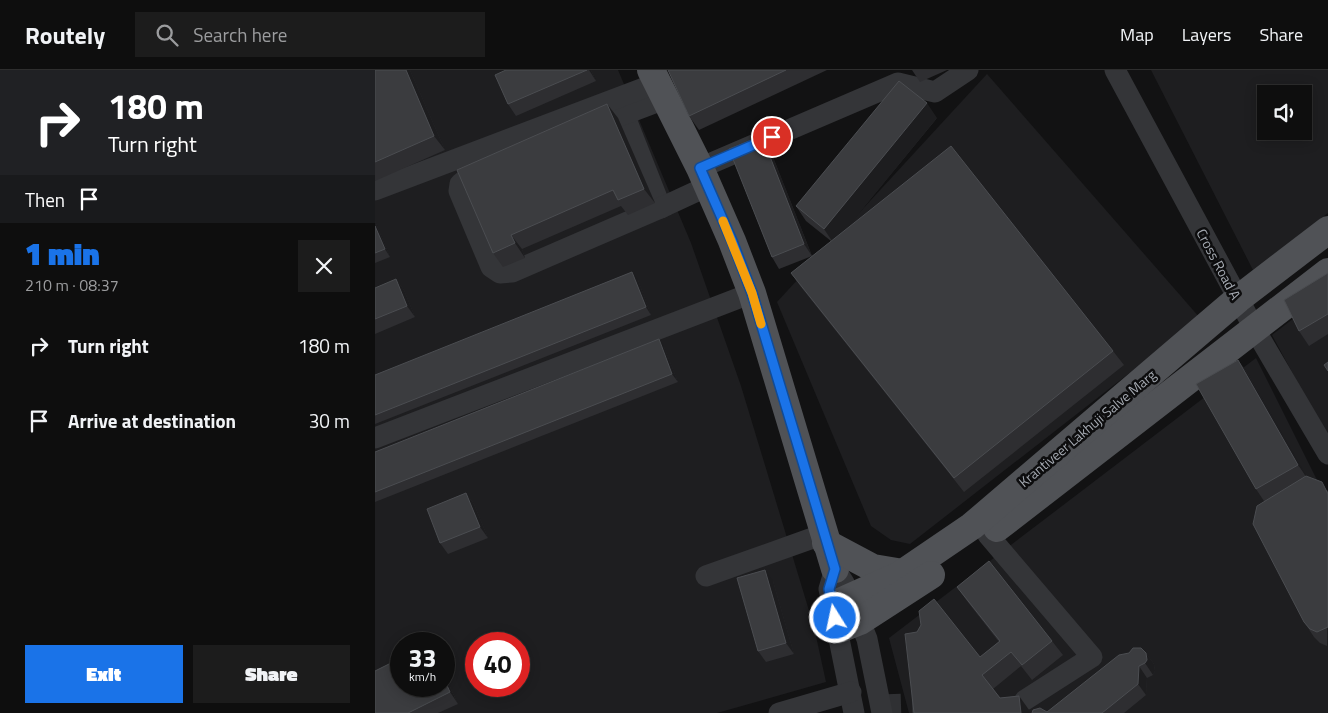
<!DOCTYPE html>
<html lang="en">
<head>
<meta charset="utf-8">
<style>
  :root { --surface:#0e0e0e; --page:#1c1c1c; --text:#f1f3f6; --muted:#9b9c9e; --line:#2e2e2e; --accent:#1a73e8 }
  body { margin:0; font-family:"Titillium Web",sans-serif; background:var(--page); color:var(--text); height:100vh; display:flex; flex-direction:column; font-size:19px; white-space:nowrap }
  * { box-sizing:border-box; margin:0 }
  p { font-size:16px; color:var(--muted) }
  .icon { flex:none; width:28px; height:28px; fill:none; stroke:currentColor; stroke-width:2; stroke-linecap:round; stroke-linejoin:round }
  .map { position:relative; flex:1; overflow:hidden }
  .side { display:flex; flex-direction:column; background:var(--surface); width:375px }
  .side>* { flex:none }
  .banner { background:#202124; color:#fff; overflow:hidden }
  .tools { position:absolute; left:882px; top:15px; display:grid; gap:10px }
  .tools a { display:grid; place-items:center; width:55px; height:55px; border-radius:0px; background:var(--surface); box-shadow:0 2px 12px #0003,0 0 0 1px var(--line); font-size:25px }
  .speed { position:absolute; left:15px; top:562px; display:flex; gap:10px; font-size:25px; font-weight:700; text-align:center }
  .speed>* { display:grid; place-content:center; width:65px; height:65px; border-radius:50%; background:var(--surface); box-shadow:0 2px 12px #0003,0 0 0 1px var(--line); line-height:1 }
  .speed small { font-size:12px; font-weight:400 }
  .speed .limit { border:8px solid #d22; background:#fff; color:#111 }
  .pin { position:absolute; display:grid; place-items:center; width:42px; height:42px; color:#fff; margin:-21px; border:2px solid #fff; border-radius:50%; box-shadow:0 1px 5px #0007 }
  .me { position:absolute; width:55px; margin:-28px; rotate:350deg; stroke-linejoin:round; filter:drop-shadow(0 0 4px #0008) }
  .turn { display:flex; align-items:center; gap:18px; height:105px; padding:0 25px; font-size:22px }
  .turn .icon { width:65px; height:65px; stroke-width:2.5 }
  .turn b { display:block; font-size:35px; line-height:42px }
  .then { display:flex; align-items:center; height:48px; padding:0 25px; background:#0003; gap:10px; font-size:19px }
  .round { display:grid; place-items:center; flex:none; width:52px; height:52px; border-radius:0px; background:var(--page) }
  .overview { display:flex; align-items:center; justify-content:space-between; height:85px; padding:0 25px }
  h1 { font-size:30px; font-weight:800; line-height:38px; color:var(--accent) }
  .cta { display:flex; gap:10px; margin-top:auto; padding:10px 25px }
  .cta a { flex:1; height:58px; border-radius:0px; background:var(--accent); color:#fff; font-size:20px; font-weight:800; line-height:58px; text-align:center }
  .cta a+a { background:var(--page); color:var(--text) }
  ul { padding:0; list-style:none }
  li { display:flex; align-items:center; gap:15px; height:75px; padding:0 25px }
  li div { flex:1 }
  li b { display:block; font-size:19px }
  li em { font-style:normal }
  header { display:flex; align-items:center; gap:30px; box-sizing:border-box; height:70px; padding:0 25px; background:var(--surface); border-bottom:1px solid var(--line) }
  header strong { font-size:24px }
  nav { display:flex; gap:28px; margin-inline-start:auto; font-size:18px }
  .search { width:350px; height:45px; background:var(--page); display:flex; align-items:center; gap:12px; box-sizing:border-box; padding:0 18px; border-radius:0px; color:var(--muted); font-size:19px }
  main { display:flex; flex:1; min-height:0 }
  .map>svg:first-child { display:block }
  .built { fill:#1e1e20; fill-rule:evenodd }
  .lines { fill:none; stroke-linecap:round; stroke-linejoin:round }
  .minor-tunnel { stroke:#2f3033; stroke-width:21; stroke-dasharray:21 11; stroke-linecap:butt }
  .minor { stroke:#343538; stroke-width:21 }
  .major { stroke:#505256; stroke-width:28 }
  .wall { fill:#2e2e31 }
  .shaded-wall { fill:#1d1d1f }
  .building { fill:#3b3c3f; stroke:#4b4d51 }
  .route-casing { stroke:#114b97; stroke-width:12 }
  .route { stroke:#1a73e8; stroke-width:9 }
  .slow { stroke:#f59e0b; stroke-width:9 }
  .labels { text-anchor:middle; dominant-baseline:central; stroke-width:5; stroke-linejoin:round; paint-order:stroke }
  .street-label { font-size:14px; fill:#a5aab2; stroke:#0d0d0e }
</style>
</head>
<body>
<header>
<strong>Routely</strong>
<div class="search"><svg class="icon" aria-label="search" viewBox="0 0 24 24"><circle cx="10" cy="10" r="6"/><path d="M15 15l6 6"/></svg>Search here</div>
<nav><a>Map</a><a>Layers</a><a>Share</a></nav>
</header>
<main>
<section class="side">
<div class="banner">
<div class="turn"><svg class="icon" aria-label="right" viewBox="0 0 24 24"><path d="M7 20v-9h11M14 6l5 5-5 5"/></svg><div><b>180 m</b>Turn right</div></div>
<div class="then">Then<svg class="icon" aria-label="arrive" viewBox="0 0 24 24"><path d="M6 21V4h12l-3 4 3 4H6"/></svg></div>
</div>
<div class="overview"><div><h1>1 min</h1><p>210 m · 08:37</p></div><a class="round"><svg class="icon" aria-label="close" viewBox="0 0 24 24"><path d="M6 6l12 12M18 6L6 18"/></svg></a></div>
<ul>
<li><svg class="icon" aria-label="right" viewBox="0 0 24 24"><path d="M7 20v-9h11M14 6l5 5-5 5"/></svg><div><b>Turn right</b></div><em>180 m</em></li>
<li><svg class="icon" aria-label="arrive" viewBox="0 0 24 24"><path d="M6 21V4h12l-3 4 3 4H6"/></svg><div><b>Arrive at destination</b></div><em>30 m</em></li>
</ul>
<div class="cta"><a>Exit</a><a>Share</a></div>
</section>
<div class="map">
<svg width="953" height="643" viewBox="0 0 953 643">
  <rect width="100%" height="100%" fill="#121213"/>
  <!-- built -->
  <g class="built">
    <path d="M 0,0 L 243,0 L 316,173 L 366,316 L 439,557 L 451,612 L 342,643 L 0,643 ZM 26,574 L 69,574 L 69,616 L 26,616 ZM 101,574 L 144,574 L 144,616 L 101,616 Z"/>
    <path d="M 776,0 L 953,0 L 953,143 L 878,200 ZM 891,24 L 929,24 L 929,61 L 891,61 Z"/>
    <polygon points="612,4 825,248 535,474 516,470 496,456 402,232"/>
    <polygon points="953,222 953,369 897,265"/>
    <polygon points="881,288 953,432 953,643 534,643 514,568"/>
  </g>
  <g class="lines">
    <!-- minor-tunnel -->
    <polyline class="minor-tunnel" points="505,635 568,633"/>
    <!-- minor -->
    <g class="minor">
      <polyline points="740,0 879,258 953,384"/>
      <polyline points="249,44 286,138"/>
      <polyline points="216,57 290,29"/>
      <polyline points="325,98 523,13 560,22 593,0"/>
      <polyline points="113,99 95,106 85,114 84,121 116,197 125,203 137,202 292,135 333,116"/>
      <polyline points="0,120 282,13"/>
      <polyline points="0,368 377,223"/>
      <polyline points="613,465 717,587 650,630"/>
      <polyline points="460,499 469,513 492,569 507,643"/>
      <polyline points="460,499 454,519 479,643"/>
      <polyline points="331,506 449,464"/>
      <polyline points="404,643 476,622"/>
    </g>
    <!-- major -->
    <g class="major">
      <polyline points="276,0 325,98 357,171 377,223 460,499"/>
      <polyline points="622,458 953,202"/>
      <polyline points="451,473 498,498 528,503"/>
      <polyline points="458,535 525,505 597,456 863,229 953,160"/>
      <polyline points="462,560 485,551 556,505"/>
    </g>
  </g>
  <!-- wall -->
  <g class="wall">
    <polygon points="0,0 35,0 70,80 0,111"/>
    <polygon points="131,0 216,0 221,11 141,46 133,34"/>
    <polygon points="293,0 452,0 324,60 314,46"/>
    <polygon points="537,0 572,0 545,12"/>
    <polygon points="232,34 243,48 280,133 253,145 246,136 147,179 150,188 128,197 118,183"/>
    <polygon points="562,48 469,161 738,281 749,295 589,422 426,217 416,203 456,171 431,151 421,136"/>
    <polygon points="394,77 437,186 404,199 397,187"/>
    <polygon points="0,151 15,187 0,193"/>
    <polygon points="953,203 953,264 934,276 924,261"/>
    <polygon points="21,209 29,220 40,247 0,264 0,218"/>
    <polygon points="263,210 276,245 0,354 0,305"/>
    <polygon points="289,277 303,312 0,432 0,382"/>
    <polygon points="863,290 873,304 931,407 953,421 952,576 945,573 939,567 929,552 889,431 881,419"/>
    <polygon points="91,423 99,434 113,468 73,484 65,473"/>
    <polygon points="398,511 419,584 391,592 383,581"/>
    <polygon points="582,517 677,571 688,585 657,610 646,596 618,619 625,628 644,626 654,640 654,643 539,643 542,562 605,587 624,572 592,531"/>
    <polygon points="771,583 779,594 780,601 778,605 772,608 771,625 749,643 657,643 672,642"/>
    <polygon points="69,604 83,634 63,643 0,643 69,616"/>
  </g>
  <!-- shaded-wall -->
  <g class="shaded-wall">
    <polygon points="31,0 35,0 70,80 59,66"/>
    <polygon points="214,0 216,0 221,11"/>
    <polygon points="552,33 562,48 459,174 449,159"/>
    <polygon points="232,34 243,48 280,133 269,119"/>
    <polygon points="387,66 394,77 437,186 429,174"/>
    <polygon points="0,151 15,187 10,179 0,156"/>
    <polygon points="136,165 147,179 150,188 140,173"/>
    <polygon points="257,202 263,210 276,245 271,237"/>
    <polygon points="21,209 29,220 40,247 32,236"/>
    <polygon points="284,269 289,277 303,312 297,304"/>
    <polygon points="863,290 873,304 933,409 923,395"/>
    <polygon points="91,423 99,434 113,468 105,457"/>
    <polygon points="390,500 398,511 419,584 411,573"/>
    <polygon points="771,583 779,594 780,601 778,605 770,593"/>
    <polygon points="764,596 772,608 771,625 763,614"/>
    <polygon points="69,604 83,634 75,622 69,609"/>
    <polygon points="644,626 654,640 654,643 646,643"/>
  </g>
  <!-- building -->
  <g class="building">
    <polygon points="0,0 31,0 59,66 0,92"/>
    <polygon points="131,0 212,0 133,34 120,5"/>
    <polygon points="293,0 411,0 314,46"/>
    <polygon points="524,11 552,33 449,159 421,136"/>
    <polygon points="232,34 269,119 243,130 238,120 136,165 140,173 118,183 82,100"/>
    <polygon points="387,66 429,174 397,187 354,79"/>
    <polygon points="576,76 738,281 579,408 416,203"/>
    <polygon points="0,156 10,179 0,183"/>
    <polygon points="257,202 271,237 0,345 0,305"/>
    <polygon points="953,203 953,244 924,261 909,230"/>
    <polygon points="21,209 32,236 0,249 0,218"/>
    <polygon points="284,269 297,304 0,422 0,382"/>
    <polygon points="863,290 923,395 881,419 821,314"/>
    <polygon points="953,292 953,301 949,295"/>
    <polygon points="931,406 947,412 953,424 953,557 942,562 935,559 929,552 878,454 882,436"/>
    <polygon points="91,423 105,457 65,473 52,439"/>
    <polygon points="614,491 677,571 647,595 636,582 607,605 625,628 644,626 646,643 539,643 530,564 542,562 546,555 544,541 559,529 605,587 625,571 582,517"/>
    <polygon points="390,500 411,573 383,581 362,508"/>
    <polygon points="758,578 766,578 771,583 772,590 770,593 764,596 763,614 727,643 657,643 658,640 665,638 672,642 744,585 754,583"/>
    <polygon points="26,588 26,616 69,616 69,609 75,622 33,643 0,643 0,601"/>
  </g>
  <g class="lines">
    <defs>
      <polyline id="route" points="397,67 325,98 357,171 377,223 437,422 460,499 454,519 460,548"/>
    </defs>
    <!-- route casing -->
    <use href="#route" class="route-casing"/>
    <!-- route -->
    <use href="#route" class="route"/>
    <!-- slow -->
    <polyline class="slow" points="348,151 377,223 386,254"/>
  </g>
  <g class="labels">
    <!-- street labels -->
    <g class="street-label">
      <text transform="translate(844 194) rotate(62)">Cross Road A</text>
      <text transform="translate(712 358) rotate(-40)">Krantiveer Lakhuji Salve Marg</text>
    </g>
  </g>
</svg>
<div class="tools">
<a><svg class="icon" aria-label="sound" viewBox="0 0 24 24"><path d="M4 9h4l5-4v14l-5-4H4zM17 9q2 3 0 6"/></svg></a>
</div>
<div class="speed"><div>33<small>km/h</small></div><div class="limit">40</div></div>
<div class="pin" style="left:397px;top:67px;background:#d93025"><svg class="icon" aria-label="arrive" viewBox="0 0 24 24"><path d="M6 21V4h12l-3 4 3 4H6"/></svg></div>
<svg class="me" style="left:460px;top:548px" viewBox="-20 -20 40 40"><circle r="17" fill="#1a73e8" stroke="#fff" stroke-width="3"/><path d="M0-11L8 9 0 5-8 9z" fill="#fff"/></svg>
</div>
</main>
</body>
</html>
